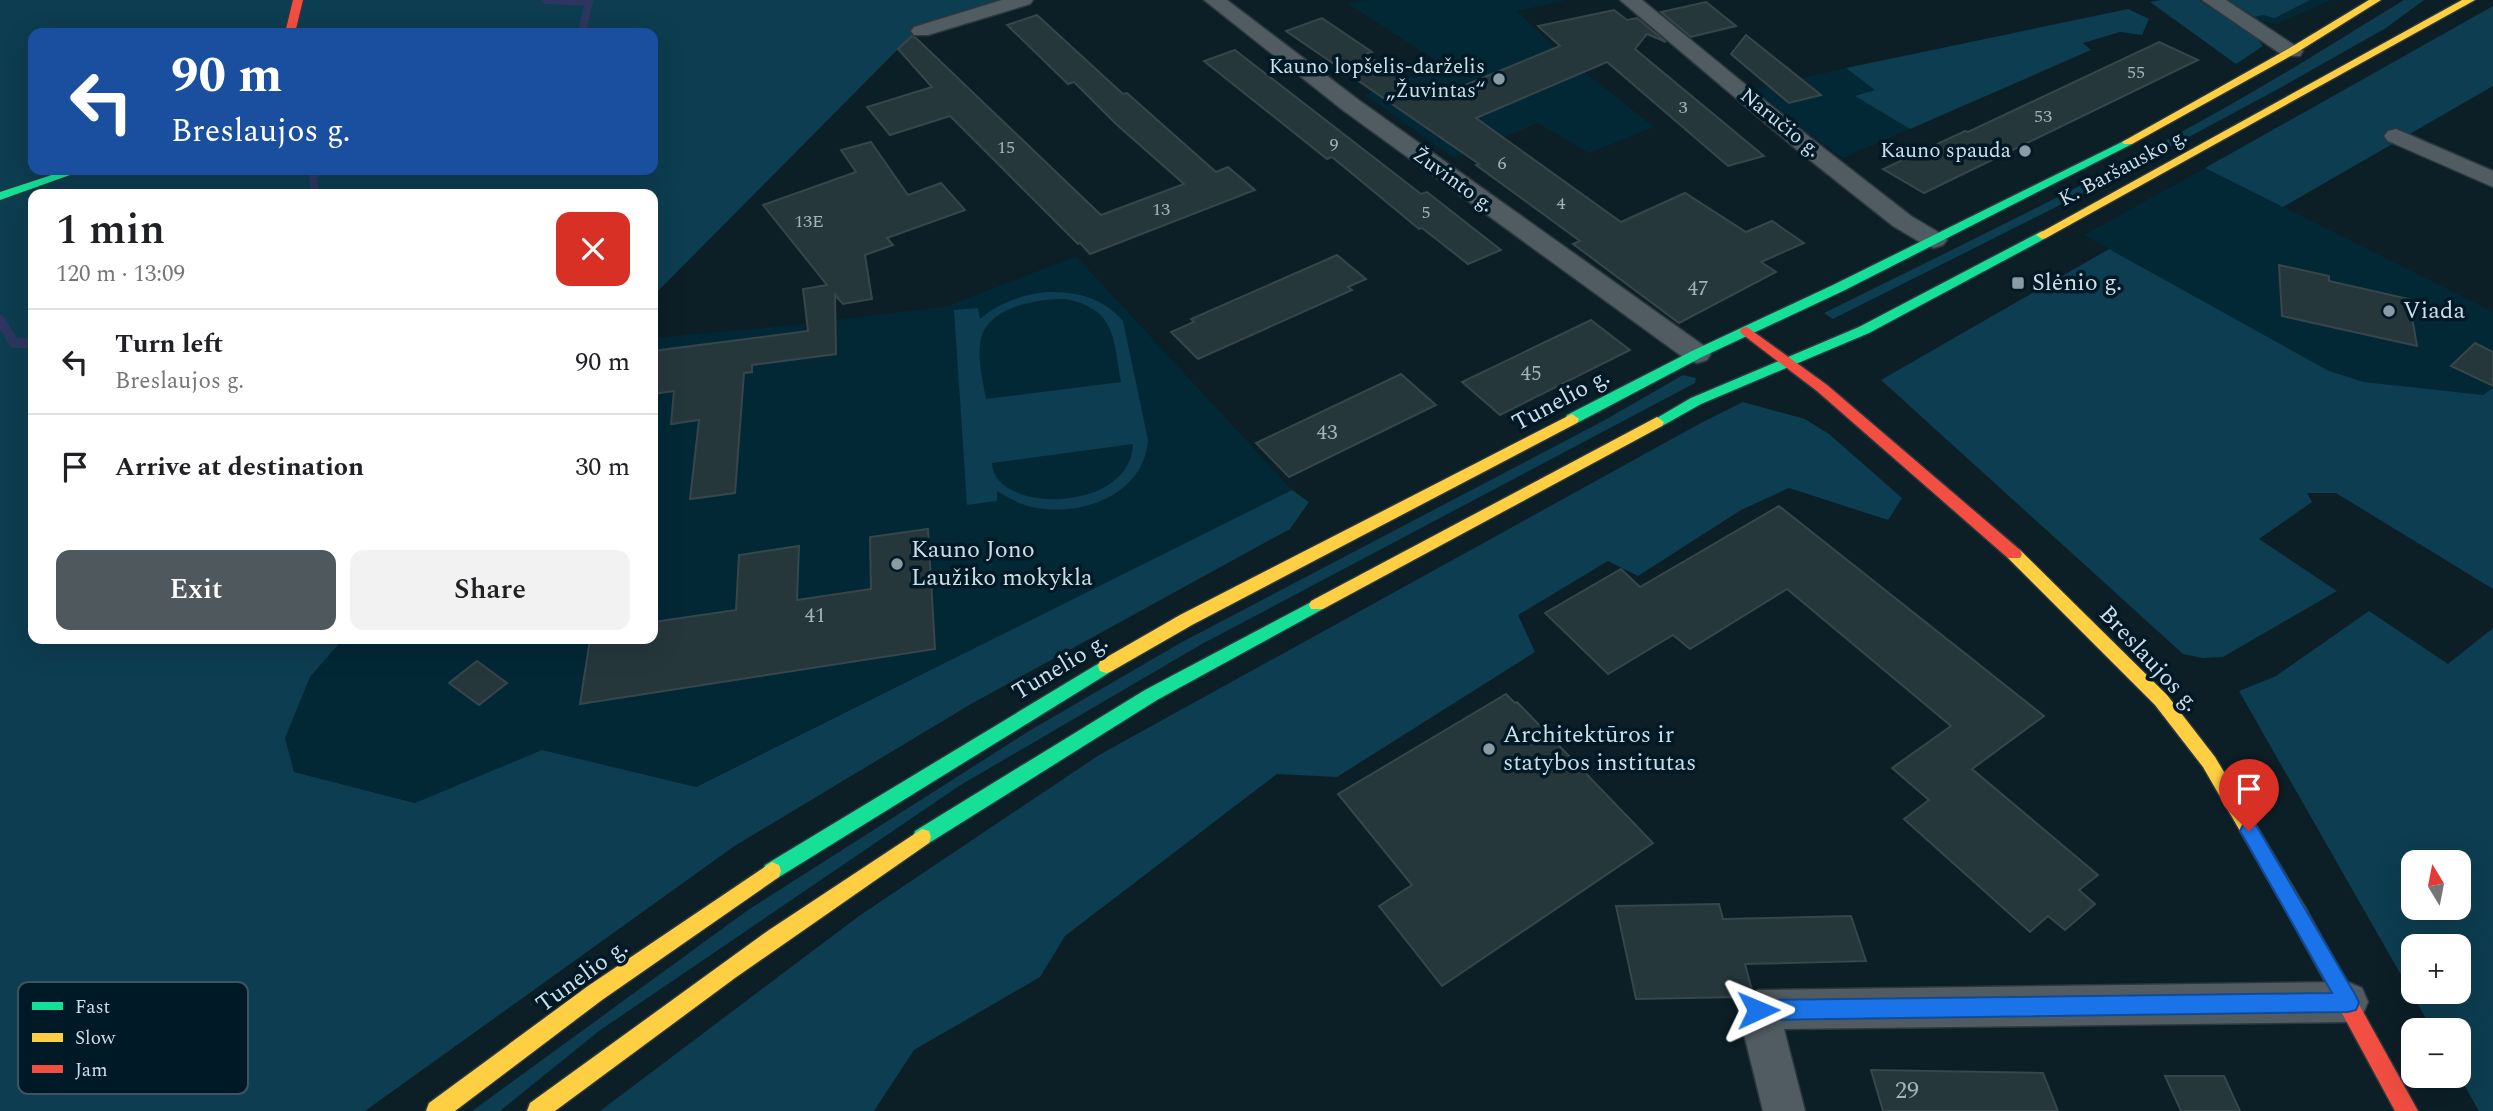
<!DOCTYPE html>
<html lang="en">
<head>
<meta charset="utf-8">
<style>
  :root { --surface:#fff; --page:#f2f2f2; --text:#202124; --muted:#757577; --line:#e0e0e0; --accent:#4f585d }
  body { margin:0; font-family:Spectral,serif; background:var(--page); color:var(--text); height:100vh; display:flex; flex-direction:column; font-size:26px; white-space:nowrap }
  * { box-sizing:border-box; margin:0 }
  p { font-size:23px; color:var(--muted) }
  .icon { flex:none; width:38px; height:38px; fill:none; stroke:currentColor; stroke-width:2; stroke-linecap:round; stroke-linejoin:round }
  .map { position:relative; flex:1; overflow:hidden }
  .side { position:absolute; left:28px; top:189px; width:630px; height:455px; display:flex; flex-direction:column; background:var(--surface); border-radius:14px; box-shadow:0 7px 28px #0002 }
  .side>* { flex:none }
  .top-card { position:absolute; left:28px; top:28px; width:630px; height:147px; border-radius:14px; box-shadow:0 7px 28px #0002; background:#1a4fa0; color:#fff; overflow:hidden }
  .needle { width:46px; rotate:350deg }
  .buttons { position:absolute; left:2401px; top:850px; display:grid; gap:14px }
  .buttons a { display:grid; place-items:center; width:70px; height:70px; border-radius:14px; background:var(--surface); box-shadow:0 7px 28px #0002; font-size:35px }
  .pin { position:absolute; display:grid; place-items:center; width:60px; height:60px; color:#fff; margin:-72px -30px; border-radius:50% 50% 50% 0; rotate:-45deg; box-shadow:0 0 7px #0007 }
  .pin .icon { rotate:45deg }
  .me { position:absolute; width:77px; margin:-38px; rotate:89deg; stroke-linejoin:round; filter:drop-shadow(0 0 5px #0008) }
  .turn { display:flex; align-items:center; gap:24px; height:147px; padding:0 28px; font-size:32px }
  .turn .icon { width:91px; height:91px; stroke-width:2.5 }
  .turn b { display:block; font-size:49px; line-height:60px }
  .round { display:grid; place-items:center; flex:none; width:74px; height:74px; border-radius:14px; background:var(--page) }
  .overview { display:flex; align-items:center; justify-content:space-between; height:119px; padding:0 28px }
  h1 { font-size:42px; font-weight:600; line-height:52px }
  .action { display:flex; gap:14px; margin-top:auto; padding:14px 28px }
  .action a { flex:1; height:80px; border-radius:14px; background:var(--accent); color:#fff; font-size:28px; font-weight:600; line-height:80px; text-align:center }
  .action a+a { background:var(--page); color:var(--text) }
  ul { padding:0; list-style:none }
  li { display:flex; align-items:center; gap:21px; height:105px; padding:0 28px; border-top:2px solid var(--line) }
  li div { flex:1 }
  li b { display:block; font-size:26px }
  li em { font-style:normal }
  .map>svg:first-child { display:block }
  .built { fill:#022836 }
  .green { fill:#0d3d50; fill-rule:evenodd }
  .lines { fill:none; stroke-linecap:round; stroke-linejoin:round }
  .stream-far1 { stroke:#2d3660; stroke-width:8 }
  .stream { stroke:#2d3660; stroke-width:10 }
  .building { fill:#26373b; stroke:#36464a; stroke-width:2 }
  .street-casing { stroke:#2c383e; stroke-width:3 }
  .fast-casing { stroke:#2c383e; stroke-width:3 }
  .slow-casing { stroke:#2c383e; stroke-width:3 }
  .jam-casing { stroke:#2c383e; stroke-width:3 }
  .street { fill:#505c62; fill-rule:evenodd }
  .fast { fill:#16e098; fill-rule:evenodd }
  .slow { fill:#ffcf43; fill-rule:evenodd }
  .jam { fill:#f24e42; fill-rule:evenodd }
  .route { fill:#1a73e8; stroke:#114b97; stroke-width:2 }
  .poi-dot { fill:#899ba3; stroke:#001926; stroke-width:2.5 }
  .labels { text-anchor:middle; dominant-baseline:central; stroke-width:7; stroke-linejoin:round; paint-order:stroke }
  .far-number-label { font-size:18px; fill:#a2b4bb }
  .far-poi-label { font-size:21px; fill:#ccdee6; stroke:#001926; text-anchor:end }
  .far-street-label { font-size:21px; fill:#ccdee6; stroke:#001926 }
  .number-label { font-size:21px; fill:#a2b4bb }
  .poi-label { font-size:24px; fill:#ccdee6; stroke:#001926; text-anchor:start }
  .street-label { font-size:24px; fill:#ccdee6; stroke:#001926 }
  .near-number-label { font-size:24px; fill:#a2b4bb }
  .key { fill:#001926; stroke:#3d5460; stroke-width:2 }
  .key-label { font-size:19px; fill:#ccdee6 }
</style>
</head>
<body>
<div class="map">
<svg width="2493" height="1111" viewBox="0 0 2493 1111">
  <rect width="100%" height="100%" fill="#0c1e26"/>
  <!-- built -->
  <g class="built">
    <polygon points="1366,0 1568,0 1517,11 1560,52 1654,127 1589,153 1538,123 1454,158 1365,95 1441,64 1347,3"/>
    <polygon points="2227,0 2332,0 2276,24 2261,21"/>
    <polygon points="1846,68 1876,90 1856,96 1910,129 1843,158 1747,91"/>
    <polygon points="2205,168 2493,312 2493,388 2483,396 2364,382 2329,371 2084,235"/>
    <polygon points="1076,256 1292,490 695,787 542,750 416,803 294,772 284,738 310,677 343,639 653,639 653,338 803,324 948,306"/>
  </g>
  <!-- green -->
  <g class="green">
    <path d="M 0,0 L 1009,0 L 919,28 L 653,296 L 653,194 L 33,194 L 33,639 L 343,639 L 310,677 L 285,738 L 294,772 L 415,803 L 542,750 L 696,787 L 1292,490 L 1309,502 L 1290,529 L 971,704 L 736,845 L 365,1111 L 0,1111 ZM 33,33 L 653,33 L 653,170 L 33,170 Z"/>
    <polygon points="2162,0 2199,0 2256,37 2263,46 2236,64 2150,2"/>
    <polygon points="2227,0 2310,0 2275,18 2263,15 2255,17"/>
    <path d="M 2404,0 L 2424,0 L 2386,28 L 2280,88 L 2090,190 L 1833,319 L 1824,313 C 1969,241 2115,172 2254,91 C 2305,62 2354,30 2404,0 Z"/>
    <polygon points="2493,6 2493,86 2283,207 2205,168"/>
    <polygon points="2128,9 2149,19 2142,35 2120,32 2083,43 2091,50 1910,129 1855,96 1875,90 1846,68"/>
    <polygon points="2109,249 2329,371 2364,382 2483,395 2493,388 2493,589 2336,493 2307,493 2312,502 2259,539 2337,591 2223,657 2203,658 2183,654 1881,380"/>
    <path d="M 1047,292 C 1078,292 1102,297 1123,321 L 1148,440 C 1144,494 1084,516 1037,508 C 1022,506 1009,498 997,491 L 997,501 L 967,505 L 954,310 L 978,308 L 980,319 C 1000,302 1021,295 1047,292 ZM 1065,299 C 1116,309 1113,337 1121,382 L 986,399 C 983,382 978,361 980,345 C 983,307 1036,299 1065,299 ZM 1133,444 C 1131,514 993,514 992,463 Z"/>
    <polygon points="1683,375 1696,378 1695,383 1202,644 959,786 599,1031 500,1111 472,1111 748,910 1029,731 1182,642 1603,421"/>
    <polygon points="1743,402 1805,419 1829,434 1902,498 1888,520 1789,488 1741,510 1638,576 1608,561 1518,615 1535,652 1337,777 1277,774 1065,936 1040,977 914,1050 874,1111 600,1111 859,916 1099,755 1699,424"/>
    <path d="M 2369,611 L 2448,664 L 2493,628 L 2493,1111 L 2479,1111 L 2459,1076 L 2459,1031 L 2433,1031 L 2239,691 L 2276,676 ZM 2413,863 L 2459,863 L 2459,908 L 2413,908 ZM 2413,947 L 2459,947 L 2459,992 L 2413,992 Z"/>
  </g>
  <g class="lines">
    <!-- stream-far1 -->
    <g class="stream-far1">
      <polyline points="546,0 589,2"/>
      <polyline points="582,33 589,0"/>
      <polyline points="315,194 313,176 320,170"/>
    </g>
    <!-- stream -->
    <polyline class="stream" points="0,320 14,343 33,343"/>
  </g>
  <!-- building -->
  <g class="building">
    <polygon points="1706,2 1736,26 1691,37 1661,12"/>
    <polygon points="1614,10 1627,20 1637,18 1666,42 1647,34 1635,49 1764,156 1728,166 1607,62 1476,118 1621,222 1685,193 1746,232 1772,221 1804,243 1761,262 1776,272 1679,323 1573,244 1580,241 1476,165 1479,164 1286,31 1322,18 1372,52 1366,54 1431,99 1560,46 1538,26"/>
    <polygon points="1037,15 1123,94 1127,93 1216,172 1228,167 1255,190 1090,254 1080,243 1078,244 950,116 890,135 867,107 932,87 898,49 912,36 916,38 1101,215 1184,184 1116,124 1074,82 1068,84 1007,25"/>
    <polygon points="1746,35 1821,95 1789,103 1731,54"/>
    <polygon points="2159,42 2198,60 1924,193 1883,169 1965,131 1968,132"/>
    <polygon points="1235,50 1421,194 1427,192 1501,250 1468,264 1422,228 1419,229 1332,157 1327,159 1204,61"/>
    <polygon points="871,142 908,195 941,183 965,210 887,238 893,245 865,255 872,299 843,304 835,295 836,354 752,365 752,372 744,373 735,493 690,499 699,420 671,424 674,391 653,394 653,351 808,331 803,289 827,285 763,205 856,172 841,150"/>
    <polygon points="1337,255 1366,279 1348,287 1352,290 1198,359 1171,332 1194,322 1191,319"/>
    <polygon points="2279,265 2329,276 2329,281 2409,299 2417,346 2282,316"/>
    <polygon points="1591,320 1630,350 1500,415 1462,382"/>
    <polygon points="2475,343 2493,352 2493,386 2451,366"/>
    <polygon points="1401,374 1436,405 1289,477 1256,443"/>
    <polygon points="1779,506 2044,716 1972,769 2098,875 2079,890 2095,904 2065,930 2048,916 2030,932 1904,819 1929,800 1892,768 1951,726 1787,589 1690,649 1673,635 1608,674 1545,613 1621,569 1640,587"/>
    <polygon points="928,529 935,649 580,704 590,639 653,639 653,622 736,610 739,555 799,546 797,600 871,589 870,537"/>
    <polygon points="477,661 507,683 479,705 449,683"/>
    <polygon points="1506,694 1515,703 1517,702 1653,843 1442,986 1379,906 1412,885 1338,794"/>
    <polygon points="1719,904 1723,919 1851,916 1866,961 1745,964 1752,990 1741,997 1636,999 1616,906"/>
    <polygon points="1871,1070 2043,1073 2058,1111 1883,1111"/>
    <polygon points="2165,1076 2224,1076 2240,1111 2181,1111"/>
  </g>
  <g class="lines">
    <defs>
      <g id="street">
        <polygon points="1002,0 1033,0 1030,4 928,35 914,35 911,31 914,27"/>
        <polygon points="1204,0 1227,0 1360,101 1707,348 1711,354 1707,360 1697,363 1687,360 1344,111"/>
        <polygon points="1620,0 1642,0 1812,139 1911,216 1943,235 1947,240 1943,245 1934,248 1925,245 1893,226 1796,149"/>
        <polygon points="2202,0 2226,0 2303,51 2300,56 2284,56"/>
        <polygon points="2396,129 2493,171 2493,187 2388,141 2384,136 2388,131"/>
        <polygon points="2348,982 2362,988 2368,1002 2362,1016 2348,1022 1784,1029 1805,1111 1763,1111 1738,1010 1744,996 1758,990"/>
      </g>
      <g id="fast">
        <polygon points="2128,139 2132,140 2132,144 1843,291 1702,357 1577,423 1567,423 1565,419 1567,415 1692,351 1833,285"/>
        <polygon points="67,170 84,170 0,200 0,192"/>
        <polygon points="2042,231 2048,235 2046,238 1869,333 1701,404 1662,426 1657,427 1650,422 1691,398 1859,327"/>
        <polygon points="1317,599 1323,601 1325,605 1323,609 1157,700 929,843 922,845 915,843 913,837 915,831 1145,690"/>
        <polygon points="1106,659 1112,661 1114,666 1112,671 779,877 772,880 765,877 763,871 765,865"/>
      </g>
      <g id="slow">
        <polygon points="2369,0 2381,0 2296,53 2132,144 2124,144 2122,142 2288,49"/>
        <polygon points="2462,0 2475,0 2046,238 2042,239 2036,235"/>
        <polygon points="1572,414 1579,419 1577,423 1192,625 1112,671 1106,673 1100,671 1098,666 1100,661 1180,615"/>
        <polygon points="1657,417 1664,422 1662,426 1323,609 1311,609 1309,605 1311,601"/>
        <polygon points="2014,548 2020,550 2167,695 2215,757 2305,907 2308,913 2305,919 2298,922 2291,919 2203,767 2155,705 2008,558 2006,554"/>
        <polygon points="922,829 929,831 931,837 929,843 735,978 555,1111 527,1111 530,1103 769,930"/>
        <polygon points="772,862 779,865 781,871 779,877 602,1000 455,1111 426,1111 429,1103 588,986"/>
      </g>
      <g id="jam">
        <polygon points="293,0 303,0 295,33 285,33"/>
        <polygon points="1747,327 1827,385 2020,550 2022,554 2020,558 2008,558 1817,391 1742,334 1740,331 1742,328"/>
        <polygon points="2298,904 2305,907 2418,1111 2395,1111 2291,919 2288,913 2291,907"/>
      </g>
    </defs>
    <!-- street casing -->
    <use href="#street" class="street-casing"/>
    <!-- fast casing -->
    <use href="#fast" class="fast-casing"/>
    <!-- slow casing -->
    <use href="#slow" class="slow-casing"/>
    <!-- jam casing -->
    <use href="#jam" class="jam-casing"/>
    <!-- street -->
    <use href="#street" class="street"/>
    <!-- fast -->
    <use href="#fast" class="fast"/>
    <!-- slow -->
    <use href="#slow" class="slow"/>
    <!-- jam -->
    <use href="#jam" class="jam"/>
  </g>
  <!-- route -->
  <polygon class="route" points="2249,822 2256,825 2356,996 2359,1003 2356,1010 2348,1012 1758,1020 1751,1017 1748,1010 1751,1003 1758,1000 2332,993 2243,836 2240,831 2243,825"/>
  <!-- markers -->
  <g class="poi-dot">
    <circle cx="1499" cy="79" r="7"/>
    <circle cx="2025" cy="151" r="7"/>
    <rect x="2011" y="276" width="14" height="14" rx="3.5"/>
    <circle cx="2389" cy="311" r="7"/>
    <circle cx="897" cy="564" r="7"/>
    <circle cx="1489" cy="749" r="7"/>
  </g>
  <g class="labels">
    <!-- far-number labels -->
    <g class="far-number-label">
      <text x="2136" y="72">55</text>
      <text x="1683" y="107">3</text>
      <text x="2043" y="116">53</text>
      <text x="1334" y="144">9</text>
      <text x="1006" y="147">15</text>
      <text x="1502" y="163">6</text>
      <text x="1561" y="203">4</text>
      <text x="1161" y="209">13</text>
      <text x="1426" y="212">5</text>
      <text x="809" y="221">13E</text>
    </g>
    <!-- far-poi labels -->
    <g class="far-poi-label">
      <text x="1485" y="67">Kauno lopšelis-darželis<tspan x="1485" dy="24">„Žuvintas“</tspan></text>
      <text x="2011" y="151">Kauno spauda</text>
    </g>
    <!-- far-street labels -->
    <g class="far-street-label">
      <text transform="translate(1780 123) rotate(39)">Naručio g.</text>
      <text transform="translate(2123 168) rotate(-28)">K. Baršausko g.</text>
      <text transform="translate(1453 180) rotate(36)">Žuvinto g.</text>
    </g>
    <!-- number labels -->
    <g class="number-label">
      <text x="1698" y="289">47</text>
      <text x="1531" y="374">45</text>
      <text x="1327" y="433">43</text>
      <text x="815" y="616">41</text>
    </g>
    <!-- poi labels -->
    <g class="poi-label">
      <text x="2032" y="283">Slėnio g.</text>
      <text x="2403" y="311">Viada</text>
      <text x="911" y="550">Kauno Jono<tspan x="911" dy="28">Laužiko mokykla</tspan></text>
      <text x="1503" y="735">Architektūros ir<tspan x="1503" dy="28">statybos institutas</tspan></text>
    </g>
    <!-- street labels -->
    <g class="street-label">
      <text transform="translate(1561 400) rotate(-28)">Tunelio g.</text>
      <text transform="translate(2149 659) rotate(47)">Breslaujos g.</text>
      <text transform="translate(1060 667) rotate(-31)">Tunelio g.</text>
      <text transform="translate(582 976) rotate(-36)">Tunelio g.</text>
    </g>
    <!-- near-number labels -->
    <g class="near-number-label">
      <text x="1907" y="1091">29</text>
    </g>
  </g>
  <!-- legend -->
  <rect x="18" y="982" width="230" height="112" rx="10" class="key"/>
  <rect x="32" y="1002" width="31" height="8" fill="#16e098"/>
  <rect x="32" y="1033" width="31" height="9" fill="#ffcf43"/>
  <rect x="32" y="1065" width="31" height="8" fill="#f24e42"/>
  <g class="key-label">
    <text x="75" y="1013">Fast</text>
    <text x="75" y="1044">Slow</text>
    <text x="75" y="1076">Jam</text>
  </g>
</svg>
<div class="buttons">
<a><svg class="needle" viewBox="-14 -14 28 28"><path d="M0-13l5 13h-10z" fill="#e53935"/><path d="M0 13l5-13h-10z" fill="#757577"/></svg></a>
<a>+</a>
<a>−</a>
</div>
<div class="pin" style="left:2249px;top:831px;background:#d93025"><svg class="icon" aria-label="arrive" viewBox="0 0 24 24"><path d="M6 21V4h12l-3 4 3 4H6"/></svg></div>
<svg class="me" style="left:1758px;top:1010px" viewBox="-20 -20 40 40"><path d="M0-17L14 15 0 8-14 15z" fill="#1a73e8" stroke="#fff" stroke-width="4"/></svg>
<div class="top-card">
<div class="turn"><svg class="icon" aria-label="left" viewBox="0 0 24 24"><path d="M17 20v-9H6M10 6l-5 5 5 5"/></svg><div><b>90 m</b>Breslaujos g.</div></div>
</div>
<section class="side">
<div class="overview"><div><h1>1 min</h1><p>120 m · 13:09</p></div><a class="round" style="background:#d93025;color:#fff"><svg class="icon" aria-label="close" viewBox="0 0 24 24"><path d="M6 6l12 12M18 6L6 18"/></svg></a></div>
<ul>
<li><svg class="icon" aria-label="left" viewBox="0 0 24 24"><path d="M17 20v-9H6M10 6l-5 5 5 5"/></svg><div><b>Turn left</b><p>Breslaujos g.</p></div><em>90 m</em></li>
<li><svg class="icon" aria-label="arrive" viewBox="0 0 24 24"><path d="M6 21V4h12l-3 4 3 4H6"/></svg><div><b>Arrive at destination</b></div><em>30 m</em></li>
</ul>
<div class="action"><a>Exit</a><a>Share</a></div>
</section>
</div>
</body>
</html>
